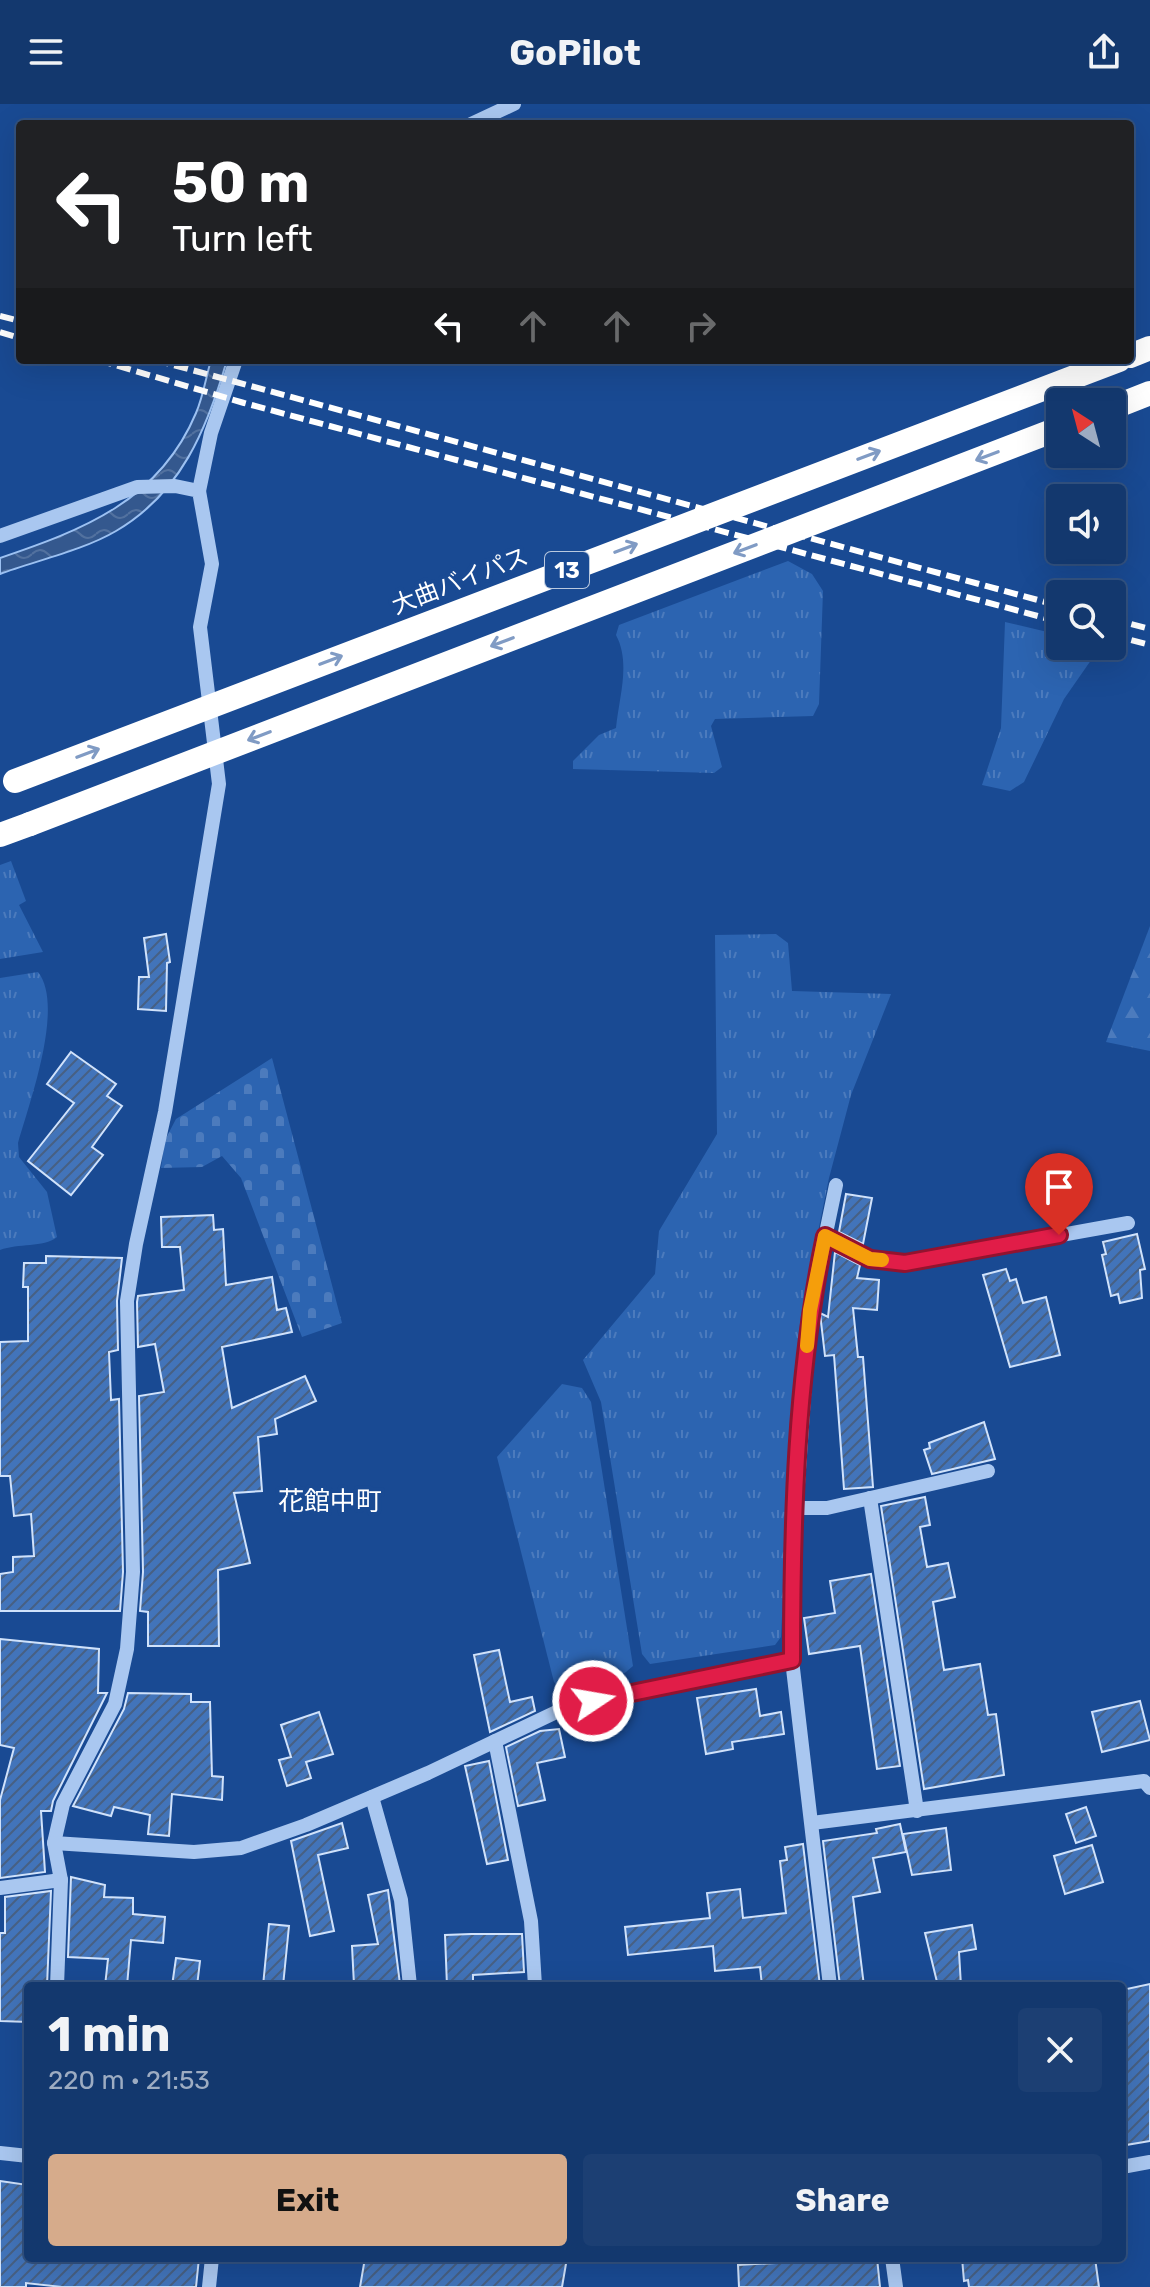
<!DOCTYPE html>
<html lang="en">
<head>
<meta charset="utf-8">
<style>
  :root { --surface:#13386e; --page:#1c3f73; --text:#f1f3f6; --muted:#9dacc2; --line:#325281; --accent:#d6ab8b }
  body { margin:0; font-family:Rubik,"Noto Sans JP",sans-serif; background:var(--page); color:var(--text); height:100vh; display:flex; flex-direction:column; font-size:30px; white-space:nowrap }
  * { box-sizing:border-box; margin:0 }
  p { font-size:26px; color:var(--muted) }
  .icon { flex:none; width:44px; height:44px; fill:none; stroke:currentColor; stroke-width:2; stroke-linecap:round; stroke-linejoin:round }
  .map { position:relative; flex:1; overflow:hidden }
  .sheet { position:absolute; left:24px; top:1878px; width:1102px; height:280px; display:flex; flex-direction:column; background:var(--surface); border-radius:8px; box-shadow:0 8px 32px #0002,0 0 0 2px var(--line) }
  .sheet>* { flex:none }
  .guide { position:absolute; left:16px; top:16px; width:1118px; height:244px; border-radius:8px; box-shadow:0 8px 32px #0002,0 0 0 2px var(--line); background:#202124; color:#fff; overflow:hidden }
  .needle { width:52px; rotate:324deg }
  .tools { position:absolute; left:1046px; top:284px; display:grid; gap:16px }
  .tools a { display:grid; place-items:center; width:80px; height:80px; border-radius:8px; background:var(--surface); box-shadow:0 8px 32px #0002,0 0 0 2px var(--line); font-size:40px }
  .pin { position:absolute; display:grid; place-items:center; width:68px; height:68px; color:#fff; margin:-82px -34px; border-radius:50% 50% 50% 0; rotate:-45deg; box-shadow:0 0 8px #0007 }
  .pin .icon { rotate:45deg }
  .me { position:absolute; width:88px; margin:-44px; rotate:78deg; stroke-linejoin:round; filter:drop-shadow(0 0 6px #0008) }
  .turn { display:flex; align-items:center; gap:28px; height:168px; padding:0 24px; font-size:36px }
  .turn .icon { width:104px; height:104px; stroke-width:2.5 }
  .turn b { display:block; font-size:56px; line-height:68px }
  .lanes { display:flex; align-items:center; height:76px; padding:0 24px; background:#0003; justify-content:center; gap:40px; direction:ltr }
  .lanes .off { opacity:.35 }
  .round { display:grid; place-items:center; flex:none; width:84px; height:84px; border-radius:8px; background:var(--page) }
  .overview { display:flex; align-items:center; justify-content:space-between; height:136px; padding:0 24px }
  h1 { font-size:48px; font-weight:700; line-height:60px }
  .button { display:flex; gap:16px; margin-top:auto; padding:16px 24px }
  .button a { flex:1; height:92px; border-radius:8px; background:var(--accent); color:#111; font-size:32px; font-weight:700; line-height:92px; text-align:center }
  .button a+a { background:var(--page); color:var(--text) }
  header { display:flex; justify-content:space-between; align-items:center; height:104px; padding:0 24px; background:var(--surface); font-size:36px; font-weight:700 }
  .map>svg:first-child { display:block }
  .grass { fill:url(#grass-tufts) }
  .forest { fill:url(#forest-firs) }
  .cemetery { fill:url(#cemetery-stones) }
  .water { fill:url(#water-waves); stroke:#9cc1f2; stroke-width:2 }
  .building { fill:url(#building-hatch); stroke:#d0e2fb; stroke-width:2 }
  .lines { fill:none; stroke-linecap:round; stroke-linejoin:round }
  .minor { stroke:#a9c7f0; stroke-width:14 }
  .highway { stroke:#fff; stroke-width:24 }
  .rail { stroke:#fff; stroke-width:6; stroke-dasharray:14 6; stroke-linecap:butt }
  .highway-bridge { stroke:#fff; stroke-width:24 }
  .oneway { stroke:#809bc4 }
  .route-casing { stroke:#92132f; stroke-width:20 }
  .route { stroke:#e11d48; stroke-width:14 }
  .slow { stroke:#f59e0b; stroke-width:14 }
  .labels { text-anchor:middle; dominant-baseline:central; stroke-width:8; stroke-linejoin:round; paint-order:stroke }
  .shield { fill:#194a93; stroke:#bac9df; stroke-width:2 }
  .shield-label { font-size:22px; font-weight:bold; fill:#fff }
  .street-label { font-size:24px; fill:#fff; stroke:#194a93 }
  .neighbourhood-label { font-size:26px; fill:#fff; stroke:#194a93 }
</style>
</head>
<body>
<header><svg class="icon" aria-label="menu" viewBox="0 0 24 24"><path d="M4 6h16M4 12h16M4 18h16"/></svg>GoPilot<svg class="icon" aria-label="share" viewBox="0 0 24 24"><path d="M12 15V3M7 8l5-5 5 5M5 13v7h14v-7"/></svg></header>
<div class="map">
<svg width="1150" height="2183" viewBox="0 0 1150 2183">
  <defs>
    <pattern id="grass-tufts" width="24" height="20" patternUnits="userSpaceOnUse" patternTransform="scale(2)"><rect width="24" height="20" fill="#2c64b1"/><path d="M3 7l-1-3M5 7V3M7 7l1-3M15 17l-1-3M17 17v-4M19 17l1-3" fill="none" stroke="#4c7bbd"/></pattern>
    <pattern id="forest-firs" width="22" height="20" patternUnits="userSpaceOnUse" patternTransform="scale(2)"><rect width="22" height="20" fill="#2c64b1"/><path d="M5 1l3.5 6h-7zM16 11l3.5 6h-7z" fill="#4c7bbd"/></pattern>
    <pattern id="cemetery-stones" width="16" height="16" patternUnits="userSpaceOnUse" patternTransform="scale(2)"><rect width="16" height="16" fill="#2c64b1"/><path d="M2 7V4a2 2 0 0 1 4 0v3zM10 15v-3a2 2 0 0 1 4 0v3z" fill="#4c7bbd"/></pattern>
    <pattern id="water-waves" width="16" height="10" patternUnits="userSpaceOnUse" patternTransform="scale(2)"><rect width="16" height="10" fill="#34588e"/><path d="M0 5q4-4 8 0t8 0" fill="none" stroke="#52719f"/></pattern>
    <pattern id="building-hatch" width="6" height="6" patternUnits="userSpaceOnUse" patternTransform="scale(2)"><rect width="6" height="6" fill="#4274ba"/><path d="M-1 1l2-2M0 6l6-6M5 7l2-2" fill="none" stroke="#476083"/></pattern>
  </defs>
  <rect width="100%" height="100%" fill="#194a93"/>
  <!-- grass -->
  <g class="grass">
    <path d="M 788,457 L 812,470 L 823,487 L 819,600 L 813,612 L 715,615 L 711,622 L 722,663 L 714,669 L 573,665 L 573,657 L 599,631 L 616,624 C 619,593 631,559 616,531 L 619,521 Z"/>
    <polygon points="1005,518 1060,531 1060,542 1097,542 1096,549 1064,595 1024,678 1010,687 982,681 1001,624"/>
    <polygon points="11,757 26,797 19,801 43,848 0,855 0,761"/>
    <polygon points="776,830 788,839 792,887 891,890 851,991 829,1074 801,1211 793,1282 781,1533 775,1541 650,1560 642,1550 601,1298 583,1256 655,1170 659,1127 717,1030 715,831"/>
    <path d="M 38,868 C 65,902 29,1000 18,1039 L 19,1053 L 47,1088 L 57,1133 C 43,1144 18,1139 0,1146 L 0,874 Z"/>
    <polygon points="562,1280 582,1284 591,1298 633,1562 620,1573 562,1587 554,1578 497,1353"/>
  </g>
  <!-- forest -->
  <polygon class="forest" points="1150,822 1150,947 1106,938"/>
  <!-- cemetery -->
  <polygon class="cemetery" points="272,954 342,1219 302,1233 241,1074 222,1052 202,1063 161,1064 165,1036 176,1015"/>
  <!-- water -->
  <path class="water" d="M 211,256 L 227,256 C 207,325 181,389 116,427 C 84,446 35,457 0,470 L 0,454 C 83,426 159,397 196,309 C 203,293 206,273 211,256 Z"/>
  <!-- building -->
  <g class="building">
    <polygon points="166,830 170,858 167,859 166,907 138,905 139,873 149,873 144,834"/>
    <polygon points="71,948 116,980 107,992 122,1002 92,1043 103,1051 71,1091 28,1057 74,999 47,980"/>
    <polygon points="846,1090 872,1094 863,1140 839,1128"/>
    <polygon points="213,1111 214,1126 223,1125 226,1181 272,1173 277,1206 286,1204 292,1228 222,1243 232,1304 305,1272 316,1297 275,1315 277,1330 258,1333 262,1387 234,1389 250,1459 218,1466 219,1542 148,1542 148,1508 140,1507 143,1468 139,1292 164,1288 155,1240 138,1243 137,1198 138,1192 184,1186 180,1143 162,1143 161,1113"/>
    <polygon points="1137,1130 1145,1165 1140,1166 1142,1194 1120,1199 1118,1190 1111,1192 1102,1151 1106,1150 1103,1138"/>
    <polygon points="835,1148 860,1161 857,1174 879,1176 877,1206 853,1204 858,1253 863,1253 873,1383 844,1385 834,1251 825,1252 820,1209 828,1213"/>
    <polygon points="46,1152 122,1154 117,1197 118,1246 109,1248 111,1296 119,1295 123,1468 120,1507 0,1507 0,1470 13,1468 13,1453 34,1452 31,1410 14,1412 10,1372 0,1372 0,1238 28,1237 28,1183 23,1183 24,1159 46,1159"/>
    <polygon points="1006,1165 1010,1177 1016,1175 1023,1199 1046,1193 1060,1251 1010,1263 983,1171"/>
    <polygon points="984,1318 995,1355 932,1370 924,1346 930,1344 929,1339"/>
    <polygon points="925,1393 930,1421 920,1423 927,1463 948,1459 955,1493 933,1498 944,1566 980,1560 988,1611 996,1610 1004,1671 924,1685 881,1402"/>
    <polygon points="871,1470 900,1662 877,1665 860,1542 809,1550 804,1514 835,1509 830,1477"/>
    <polygon points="0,1535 99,1545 98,1589 107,1589 53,1697 51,1707 41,1707 45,1768 0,1774 0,1696 14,1644 0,1641"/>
    <polygon points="499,1546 510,1598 532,1593 535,1607 490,1628 474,1551"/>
    <polygon points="756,1585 760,1612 781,1608 784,1630 732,1638 733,1645 706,1650 697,1594"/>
    <polygon points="128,1589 191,1590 191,1598 210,1598 212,1672 223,1673 222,1696 172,1690 169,1732 148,1730 150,1711 114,1703 111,1712 73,1702 124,1605"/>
    <polygon points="1140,1597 1150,1636 1102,1648 1092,1608"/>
    <polygon points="319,1608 333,1650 306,1658 311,1674 287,1682 279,1656 291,1653 281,1621"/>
    <polygon points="559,1625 565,1653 537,1659 545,1696 518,1702 506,1643 540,1627"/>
    <polygon points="489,1657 508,1756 487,1760 465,1662"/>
    <polygon points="1086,1703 1096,1732 1076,1739 1066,1710"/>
    <polygon points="342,1719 348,1744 318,1751 334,1827 310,1832 291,1737"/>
    <polygon points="900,1720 906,1748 873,1754 880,1788 853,1793 864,1882 840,1882 823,1737 877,1729 876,1725"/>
    <polygon points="946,1724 951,1766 912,1771 903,1730"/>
    <polygon points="803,1740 820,1882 762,1882 760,1863 715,1867 713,1842 628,1851 625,1823 710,1814 707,1789 740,1785 743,1814 786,1809 780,1757 787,1756 785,1743"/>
    <polygon points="1092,1741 1103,1778 1065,1790 1054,1752"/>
    <polygon points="71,1773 105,1781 104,1793 133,1794 133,1810 165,1813 163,1839 131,1836 127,1882 105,1882 108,1855 68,1853"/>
    <polygon points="388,1786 400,1880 387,1882 386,1877 354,1881 352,1842 378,1840 368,1791"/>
    <polygon points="51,1787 47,1882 28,1882 28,1918 0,1917 0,1829 5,1829 5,1793"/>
    <polygon points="269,1820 289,1822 283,1882 263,1882"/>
    <polygon points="972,1821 976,1845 959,1848 961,1882 938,1882 925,1829"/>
    <polygon points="471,1830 522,1830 524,1868 473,1871 473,1882 447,1882 445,1831"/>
    <polygon points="176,1854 200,1857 197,1882 172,1882"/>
    <polygon points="1150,1880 1150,2037 1126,2041 1122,2013 1122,1886"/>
    <polygon points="0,2077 28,2081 28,2154 199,2154 196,2183 62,2183 26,2179 26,2183 0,2183"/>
    <polygon points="365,2154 567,2154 562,2183 360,2183"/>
    <polygon points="794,2154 877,2154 880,2183 739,2183 738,2161 794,2158"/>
    <polygon points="962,2154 1095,2154 1099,2183 969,2183 968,2176 964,2177"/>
  </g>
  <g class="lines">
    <!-- minor -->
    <g class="minor">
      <polyline points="471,20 514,0"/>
      <polyline points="199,387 211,329 236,256"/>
      <polyline points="0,432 137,383 175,382 199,387 212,460 200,523 219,680 165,1008 136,1140 127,1197 133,1468 127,1545 115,1600 63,1700 54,1739 61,1776 57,1882"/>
      <polyline points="825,1132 870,1155 905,1159 1128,1119"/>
      <polyline points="870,1394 917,1707"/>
      <polyline points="795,1404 827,1404 988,1367"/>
      <polyline points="495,1637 531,1817 535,1882"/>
      <polyline points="372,1693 401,1796 410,1882"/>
      <polyline points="812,1719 1144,1677 1150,1684"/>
      <polyline points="54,1739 194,1748 241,1744 306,1721 428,1669 569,1602 792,1556"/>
      <polyline points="0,1784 61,1776"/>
      <polyline points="830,1882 792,1556 792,1467 810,1206 836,1081"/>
      <polyline points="0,2049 28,2052"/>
      <polyline points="1122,2063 1150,2058"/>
      <polyline points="892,2154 896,2183"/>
      <polyline points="209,2183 212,2154"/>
    </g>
    <!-- highway -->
    <g class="highway">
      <polyline points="1130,252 1150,244"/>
      <polyline points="1112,304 1150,289"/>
      <polyline points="0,731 30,720"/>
    </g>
    <!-- rail -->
    <g class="rail">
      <polyline points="0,212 20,217"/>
      <polyline points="0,228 20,234"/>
      <polyline points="98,256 244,299 1060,518"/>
      <polyline points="155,256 1060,502"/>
      <polyline points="1112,515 1150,525"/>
      <polyline points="1112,531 1150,541"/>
    </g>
    <!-- highway-bridge -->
    <g class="highway-bridge">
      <polyline points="15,677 1119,256"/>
      <polyline points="30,720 1060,324"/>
    </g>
  </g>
  <!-- one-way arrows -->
  <defs><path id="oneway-shaft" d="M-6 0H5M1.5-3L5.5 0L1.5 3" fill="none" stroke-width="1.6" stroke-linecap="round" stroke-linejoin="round" transform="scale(2)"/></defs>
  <g class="oneway">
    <use href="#oneway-shaft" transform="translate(869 351) rotate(-21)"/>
    <use href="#oneway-shaft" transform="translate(987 352) rotate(159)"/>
    <use href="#oneway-shaft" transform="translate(626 444) rotate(-21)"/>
    <use href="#oneway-shaft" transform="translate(745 445) rotate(159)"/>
    <use href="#oneway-shaft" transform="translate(502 538) rotate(159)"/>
    <use href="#oneway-shaft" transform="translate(331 556) rotate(-21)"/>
    <use href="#oneway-shaft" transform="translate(259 632) rotate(159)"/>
    <use href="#oneway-shaft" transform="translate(88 649) rotate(-21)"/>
  </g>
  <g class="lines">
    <defs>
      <path id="route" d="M 593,1597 L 792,1556 C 792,1415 796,1270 825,1132 L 870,1155 L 905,1159 L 1059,1131"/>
    </defs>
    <!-- route casing -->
    <use href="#route" class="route-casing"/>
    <!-- route -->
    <use href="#route" class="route"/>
    <!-- slow -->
    <polyline class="slow" points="807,1242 810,1206 825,1132 870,1155 882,1156"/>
  </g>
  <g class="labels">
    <!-- shield labels -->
    <rect class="shield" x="545" y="448" width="44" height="36" rx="6"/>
    <g class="shield-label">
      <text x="567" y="466">13</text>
    </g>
    <!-- street labels -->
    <g class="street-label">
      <text transform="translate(460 477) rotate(-21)">大曲バイパス</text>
    </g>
    <!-- neighbourhood labels -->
    <g class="neighbourhood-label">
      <text x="330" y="1397">花館中町</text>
    </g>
  </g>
</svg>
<div class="tools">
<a><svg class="needle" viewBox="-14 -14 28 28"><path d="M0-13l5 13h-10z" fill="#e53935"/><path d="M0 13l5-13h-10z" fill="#9dacc2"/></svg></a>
<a><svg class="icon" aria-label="sound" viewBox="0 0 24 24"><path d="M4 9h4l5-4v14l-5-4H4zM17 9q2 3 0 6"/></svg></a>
<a><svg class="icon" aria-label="search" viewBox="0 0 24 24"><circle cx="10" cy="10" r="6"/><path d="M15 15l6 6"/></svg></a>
</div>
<div class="pin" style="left:1059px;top:1131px;background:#d93025"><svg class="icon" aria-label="arrive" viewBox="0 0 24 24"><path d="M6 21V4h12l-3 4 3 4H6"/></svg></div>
<svg class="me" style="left:593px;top:1597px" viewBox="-20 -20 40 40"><circle r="17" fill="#e11d48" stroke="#fff" stroke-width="3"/><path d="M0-11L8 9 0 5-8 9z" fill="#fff"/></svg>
<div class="guide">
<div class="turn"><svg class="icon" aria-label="left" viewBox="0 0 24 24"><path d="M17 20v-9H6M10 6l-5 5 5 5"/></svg><div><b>50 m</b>Turn left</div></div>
<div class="lanes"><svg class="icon" aria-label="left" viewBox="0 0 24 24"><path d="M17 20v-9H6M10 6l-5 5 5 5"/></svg><svg class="icon off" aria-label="ahead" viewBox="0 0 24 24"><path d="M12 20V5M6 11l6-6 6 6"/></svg><svg class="icon off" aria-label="ahead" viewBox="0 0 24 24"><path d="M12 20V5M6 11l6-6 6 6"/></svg><svg class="icon off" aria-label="right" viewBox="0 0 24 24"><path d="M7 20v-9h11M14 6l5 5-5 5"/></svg></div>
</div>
<section class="sheet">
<div class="overview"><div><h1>1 min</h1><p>220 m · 21:53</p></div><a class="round"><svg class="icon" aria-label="close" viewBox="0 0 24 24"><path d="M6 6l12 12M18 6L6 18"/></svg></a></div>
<div class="button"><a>Exit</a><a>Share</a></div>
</section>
</div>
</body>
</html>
